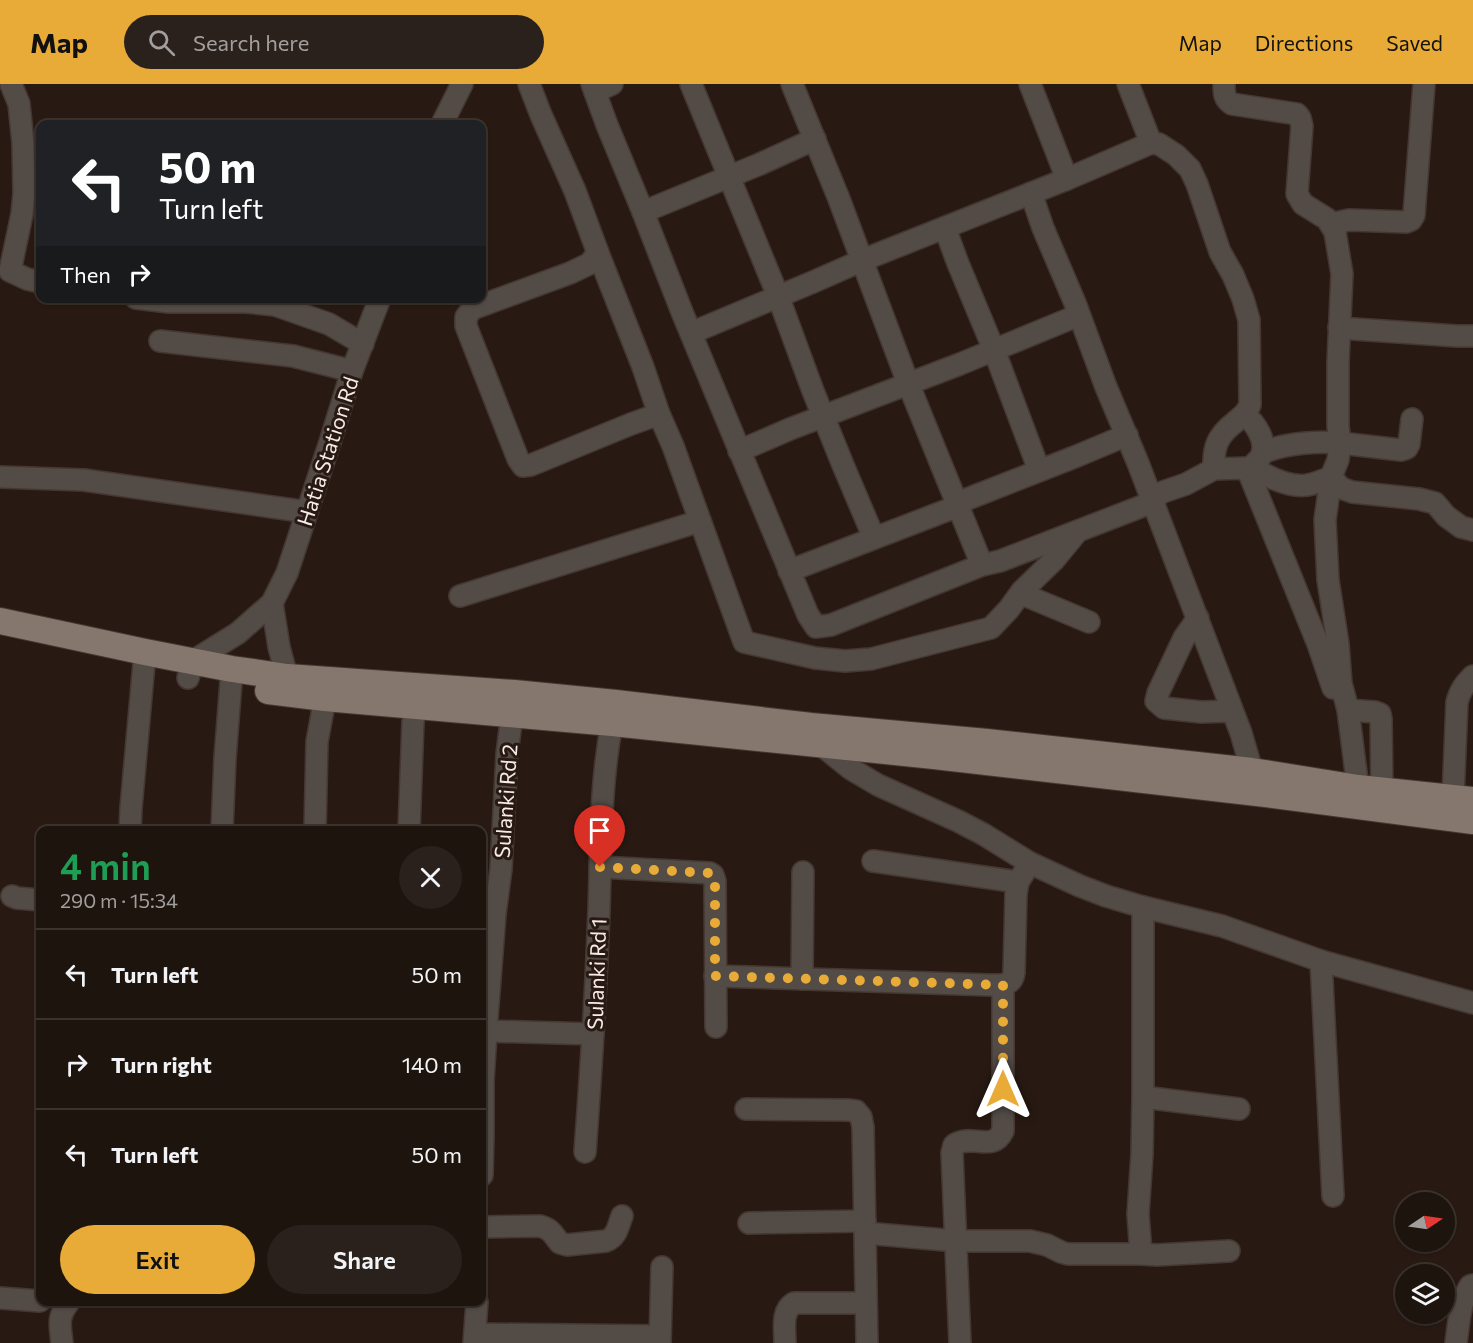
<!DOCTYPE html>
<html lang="en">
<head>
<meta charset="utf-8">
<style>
  :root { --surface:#1e140e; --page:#2b211c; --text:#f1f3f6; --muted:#a19e9e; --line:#3c332e; --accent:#e8ab37 }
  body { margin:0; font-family:Commissioner,sans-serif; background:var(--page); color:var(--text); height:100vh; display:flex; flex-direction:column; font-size:22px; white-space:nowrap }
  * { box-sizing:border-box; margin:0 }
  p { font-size:20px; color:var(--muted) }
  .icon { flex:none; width:33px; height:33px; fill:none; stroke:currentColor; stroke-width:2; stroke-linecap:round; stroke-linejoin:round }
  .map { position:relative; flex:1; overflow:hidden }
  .details { position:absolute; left:36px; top:742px; width:450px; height:480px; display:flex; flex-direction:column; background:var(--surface); border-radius:12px; box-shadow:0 2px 4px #0004,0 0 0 2px var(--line) }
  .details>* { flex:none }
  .hud { position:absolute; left:36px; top:36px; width:450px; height:183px; border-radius:12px; box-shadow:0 2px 4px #0004,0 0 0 2px var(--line); background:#202124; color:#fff; overflow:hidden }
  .needle { width:39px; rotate:77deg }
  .tools { position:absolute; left:1395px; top:1108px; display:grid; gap:12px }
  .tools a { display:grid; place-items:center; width:60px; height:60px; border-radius:50%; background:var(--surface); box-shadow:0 2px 4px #0004,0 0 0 2px var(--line); font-size:30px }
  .pin { position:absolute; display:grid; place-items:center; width:51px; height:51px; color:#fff; margin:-62px -26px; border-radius:50% 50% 50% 0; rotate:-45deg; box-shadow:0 0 6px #0007 }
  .pin .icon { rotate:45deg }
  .me { position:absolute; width:66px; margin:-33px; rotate:0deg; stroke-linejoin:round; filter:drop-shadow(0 0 4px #0008) }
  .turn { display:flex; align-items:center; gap:21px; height:126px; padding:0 24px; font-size:27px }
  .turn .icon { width:78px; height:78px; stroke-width:2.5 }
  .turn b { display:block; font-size:42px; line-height:51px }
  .then { display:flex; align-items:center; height:57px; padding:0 24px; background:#0003; gap:12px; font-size:22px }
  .round { display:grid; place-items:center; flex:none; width:63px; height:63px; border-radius:32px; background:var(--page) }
  .head { display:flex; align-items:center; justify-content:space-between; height:102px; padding:0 24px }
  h1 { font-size:36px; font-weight:600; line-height:45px; color:#1e9e55 }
  .primary-button { display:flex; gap:12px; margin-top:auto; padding:12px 24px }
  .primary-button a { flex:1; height:69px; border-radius:36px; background:var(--accent); color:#111; font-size:24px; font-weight:600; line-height:69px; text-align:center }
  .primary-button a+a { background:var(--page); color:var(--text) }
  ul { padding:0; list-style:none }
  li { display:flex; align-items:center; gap:18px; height:90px; padding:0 24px; border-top:2px solid var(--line) }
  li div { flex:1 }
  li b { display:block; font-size:22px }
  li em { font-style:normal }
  header { display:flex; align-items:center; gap:36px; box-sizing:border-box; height:84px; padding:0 30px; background:var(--accent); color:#111 }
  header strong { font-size:28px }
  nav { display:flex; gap:33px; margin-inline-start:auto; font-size:21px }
  .search { width:420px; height:54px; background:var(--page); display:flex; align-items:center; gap:15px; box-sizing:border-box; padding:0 21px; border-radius:33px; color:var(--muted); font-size:22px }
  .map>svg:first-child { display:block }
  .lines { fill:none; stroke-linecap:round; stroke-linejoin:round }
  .minor-casing { stroke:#453731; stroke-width:24 }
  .major-casing { stroke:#453731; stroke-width:28 }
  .minor { stroke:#524b46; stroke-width:21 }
  .major { stroke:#86776e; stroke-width:26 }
  .route { stroke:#e8ab37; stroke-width:10; stroke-dasharray:0 18 }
  .labels { text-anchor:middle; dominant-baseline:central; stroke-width:6; stroke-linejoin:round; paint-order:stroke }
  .street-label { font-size:21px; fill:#f6ece7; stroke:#281a13 }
</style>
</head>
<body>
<header>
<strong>Map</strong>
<div class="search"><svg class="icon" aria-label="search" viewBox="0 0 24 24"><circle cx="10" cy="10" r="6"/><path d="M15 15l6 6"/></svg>Search here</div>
<nav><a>Map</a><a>Directions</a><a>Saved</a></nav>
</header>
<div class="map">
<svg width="1473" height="1259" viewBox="0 0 1473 1259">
  <rect width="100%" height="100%" fill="#281a13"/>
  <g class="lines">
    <defs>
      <g id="minor">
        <polyline points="11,0 19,20 23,59 24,110 22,130 10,187 27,195 40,198"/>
        <polyline points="529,0 541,31 575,107 598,169 643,283 659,330 673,362 744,558 815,574 845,577 871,575 991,544 1009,525 1022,507 1054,476 1077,448"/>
        <polyline points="592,0 607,41 643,128 682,228 808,531 816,543 831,541 982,481 1000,477 1153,418 1160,409 1186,400 1214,385 1247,384 1318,560 1333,604"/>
        <polyline points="691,0 778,212 813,307 843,381 874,454"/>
        <polyline points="792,0 839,115 908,299 982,481"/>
        <polyline points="1128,0 1151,59"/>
        <path d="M 1224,0 C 1224,9 1224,15 1232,20 L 1297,30 L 1300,34 L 1302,42 L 1297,110 L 1303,120 L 1327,135 L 1335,148 L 1342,190 L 1338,278 L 1338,342 L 1340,359 L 1401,366 L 1407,364 L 1409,360 L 1412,335"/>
        <polyline points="595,8 612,0"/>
        <polyline points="442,40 462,0"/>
        <path d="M 1067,95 L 1151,59 L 1159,60 L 1176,71 L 1190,85 L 1197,100 L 1220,168 L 1233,191 L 1243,215 L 1249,236 L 1250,321 C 1245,331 1242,332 1234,339 C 1217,352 1213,364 1214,385"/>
        <polyline points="1031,109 1043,144 1075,219 1106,303 1138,379 1241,649 1252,687 1251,700"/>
        <polyline points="643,128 760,80 815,55"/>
        <polyline points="1331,140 1349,136 1406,138 1411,136 1414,131 1424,0"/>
        <polyline points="945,144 957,177 994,266 1039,386"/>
        <polyline points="598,169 589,180 570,189 472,225 466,233 466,242 518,375 523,382 531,381 631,340 659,330"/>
        <polyline points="136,214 169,218 246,218 275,221 329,240 363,260"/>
        <polyline points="1339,244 1457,252 1473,252"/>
        <polyline points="691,249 813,198 863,176 1067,95 1030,0"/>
        <polyline points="160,257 293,272 352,287"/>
        <path d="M 1245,332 C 1255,338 1268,358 1261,372 C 1260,375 1254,380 1251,383 C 1266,392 1290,404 1307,401 C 1315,400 1324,396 1331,393 L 1325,436 L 1328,496 L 1338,560 L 1341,599 L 1348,626 L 1358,704"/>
        <path d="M 1263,360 L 1267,367 C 1288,359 1318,357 1340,359 L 1338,376 L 1331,393 L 1341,404 L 1352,408 L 1419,415 L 1435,419 L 1446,432 L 1461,443 L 1473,446"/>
        <polyline points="739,367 790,345 960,280 1079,231"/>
        <polyline points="0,393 84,396 307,428"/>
        <polyline points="789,487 958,422 965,416 975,412 1077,372 1127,351"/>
        <polyline points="1022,507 1029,513 1089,538"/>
        <polyline points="460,512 700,437"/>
        <polyline points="272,519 279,563 287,593 285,607"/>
        <polyline points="1198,534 1184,554 1158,609 1156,617 1164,624 1201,628 1232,627"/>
        <polyline points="188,594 193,577 238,549 272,519 287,489 331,355 352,287 380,214"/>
        <polyline points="1348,626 1375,628 1380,630 1381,635 1382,707"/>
        <polyline points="820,660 851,685 878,701 958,737 983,750 1030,779 1080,802 1106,812 1143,823 1222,842 1321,877 1473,919"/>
        <path d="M 1453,714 L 1457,618 C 1460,606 1465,600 1473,592"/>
        <polyline points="130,747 131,724 145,568"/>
        <polyline points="222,747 225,674 232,585"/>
        <polyline points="315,747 317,658 325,614"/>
        <polyline points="409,747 413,638 416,623"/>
        <polyline points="873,777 1018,798"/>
        <polyline points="600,783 710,789 713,791 715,797 716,943"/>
        <polyline points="12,812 17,814 40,816"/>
        <polyline points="1143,823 1143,1013 1142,1070 1138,1130 1141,1170 1157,1171 1229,1167"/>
        <polyline points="1321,877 1333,1112"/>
        <path d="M 715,892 L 990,901 C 1002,901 1012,902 1014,889 L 1016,810 L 1018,798 L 1030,779"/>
        <polyline points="802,895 803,788"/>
        <polyline points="486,947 593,950"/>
        <polyline points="1143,1013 1239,1025"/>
        <polyline points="746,1025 848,1026 856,1027 861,1033 863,1043 867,1259"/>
        <path d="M 585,1068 C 591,988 596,907 599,826 C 601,764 600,701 612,639"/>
        <polyline points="482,1091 483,1050 483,996 487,934 495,830 501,785 507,670 512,630"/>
        <polyline points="749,1139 865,1137"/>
        <path d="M 482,1143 L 540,1142 C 553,1146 552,1150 560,1159 L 567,1161 L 606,1157 C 617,1153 618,1142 622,1132"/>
        <polyline points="865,1149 956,1157 1030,1157 1047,1161 1061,1168 1068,1170 1141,1170"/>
        <polyline points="0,1214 40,1217"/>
        <polyline points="475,1250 660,1252"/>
        <path d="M 62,1259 C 60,1241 57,1233 69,1218"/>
        <polyline points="474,1259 477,1218"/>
        <polyline points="660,1259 662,1183"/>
        <path d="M 785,1259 C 785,1245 781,1227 794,1219 L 866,1219"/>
        <path d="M 960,1259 L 952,1069 L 954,1061 C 971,1049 993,1069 1003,1047 L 1003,901"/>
        <path d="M 1456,1259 C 1459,1239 1459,1220 1470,1202 L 1473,1201"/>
      </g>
      <g id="major">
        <polyline points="0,537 145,568 232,585 287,593 514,609 616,619 811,642 987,658 1252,687 1358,704 1473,716"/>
        <polyline points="268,607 325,614 612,639 934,672 1266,710 1473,737"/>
      </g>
    </defs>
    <!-- minor casing -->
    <use href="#minor" class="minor-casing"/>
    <!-- major casing -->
    <use href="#major" class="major-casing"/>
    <!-- minor -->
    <use href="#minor" class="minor"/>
    <!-- major -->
    <use href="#major" class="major"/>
  </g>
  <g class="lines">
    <!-- route -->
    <polyline class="route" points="600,783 710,789 713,791 715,797 715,892 1003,901 1003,1005"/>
  </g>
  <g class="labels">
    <!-- street labels -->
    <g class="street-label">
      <text transform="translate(327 367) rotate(-72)">Hatia Station Rd</text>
      <text transform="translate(505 717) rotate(-86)">Sulanki Rd 2</text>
      <text transform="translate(596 890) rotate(-88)">Sulanki Rd 1</text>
    </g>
  </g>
</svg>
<div class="tools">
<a><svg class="needle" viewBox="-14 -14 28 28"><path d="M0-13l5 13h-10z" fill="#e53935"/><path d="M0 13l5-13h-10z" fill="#a19e9e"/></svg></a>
<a><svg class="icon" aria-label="layers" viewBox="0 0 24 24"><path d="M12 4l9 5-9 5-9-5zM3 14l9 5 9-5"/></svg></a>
</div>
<div class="pin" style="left:600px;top:783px;background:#d93025"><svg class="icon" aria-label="arrive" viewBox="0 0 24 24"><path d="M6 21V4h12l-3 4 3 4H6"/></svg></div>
<svg class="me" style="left:1003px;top:1005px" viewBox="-20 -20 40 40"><path d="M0-17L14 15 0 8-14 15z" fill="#e8ab37" stroke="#fff" stroke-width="4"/></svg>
<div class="hud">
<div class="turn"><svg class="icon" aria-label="left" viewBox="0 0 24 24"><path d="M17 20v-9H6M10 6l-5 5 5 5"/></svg><div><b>50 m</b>Turn left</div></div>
<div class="then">Then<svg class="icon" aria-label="right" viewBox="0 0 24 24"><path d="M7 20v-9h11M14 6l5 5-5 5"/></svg></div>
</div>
<section class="details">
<div class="head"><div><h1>4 min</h1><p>290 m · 15:34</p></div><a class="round"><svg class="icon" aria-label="close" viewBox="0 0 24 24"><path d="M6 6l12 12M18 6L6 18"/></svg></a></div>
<ul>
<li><svg class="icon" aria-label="left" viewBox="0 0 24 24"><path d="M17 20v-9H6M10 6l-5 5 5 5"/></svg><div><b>Turn left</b></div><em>50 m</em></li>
<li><svg class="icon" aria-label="right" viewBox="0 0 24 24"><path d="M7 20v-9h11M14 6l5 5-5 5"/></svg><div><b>Turn right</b></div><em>140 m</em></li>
<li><svg class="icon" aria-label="left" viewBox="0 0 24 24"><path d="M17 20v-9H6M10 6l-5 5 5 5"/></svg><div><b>Turn left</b></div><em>50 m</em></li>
</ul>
<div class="primary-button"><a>Exit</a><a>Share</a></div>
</section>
</div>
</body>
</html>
